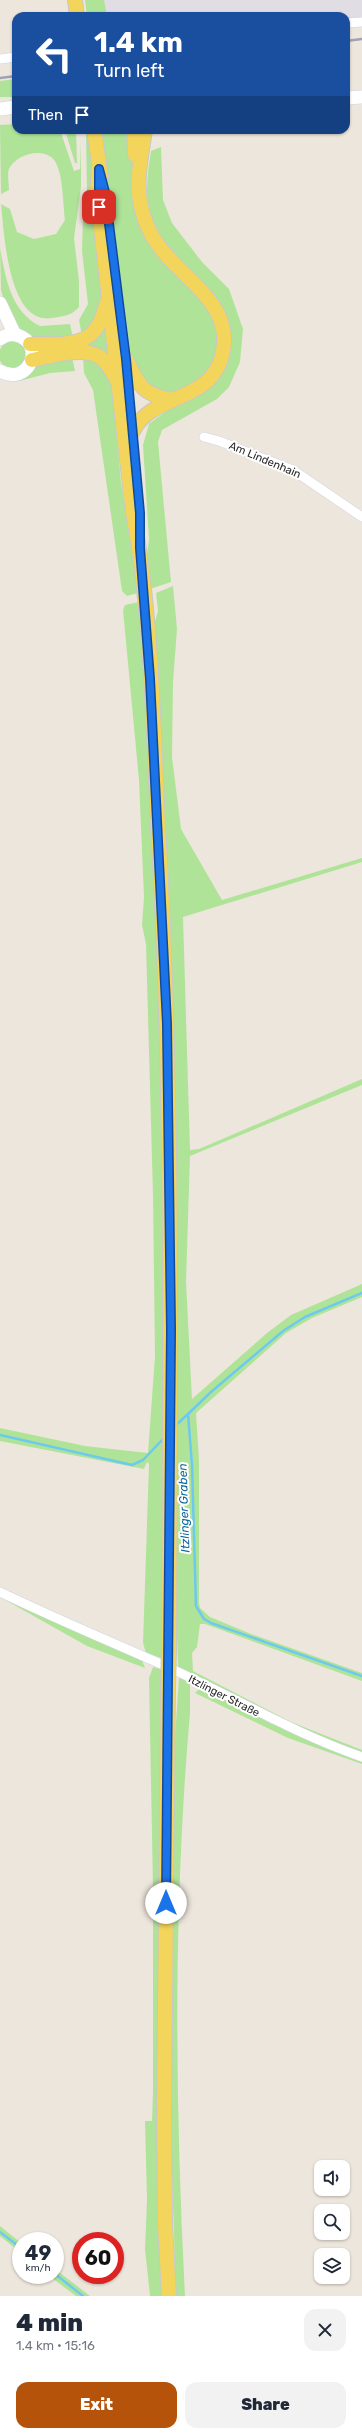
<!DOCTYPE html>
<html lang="en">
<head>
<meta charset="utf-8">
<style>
  :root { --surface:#fff; --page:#f2f2f3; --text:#1f2937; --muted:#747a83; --accent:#b45309 }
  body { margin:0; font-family:Rubik,sans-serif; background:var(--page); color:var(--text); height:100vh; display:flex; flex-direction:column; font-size:15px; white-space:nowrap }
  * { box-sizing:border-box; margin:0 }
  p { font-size:13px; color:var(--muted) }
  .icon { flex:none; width:22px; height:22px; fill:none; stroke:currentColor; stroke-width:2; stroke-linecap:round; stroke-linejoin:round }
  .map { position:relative; height:2296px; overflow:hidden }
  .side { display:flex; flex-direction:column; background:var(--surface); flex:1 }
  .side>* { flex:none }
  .top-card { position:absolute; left:12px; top:12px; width:338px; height:122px; border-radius:12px; box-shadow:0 1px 3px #0004; background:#1a4fa0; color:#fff; overflow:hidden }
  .controls { position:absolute; left:314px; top:2160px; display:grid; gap:8px }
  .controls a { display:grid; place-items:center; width:36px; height:36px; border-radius:8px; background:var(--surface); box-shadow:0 1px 3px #0004; font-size:20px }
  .speed { position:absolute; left:12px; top:2232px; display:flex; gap:8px; font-size:20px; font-weight:700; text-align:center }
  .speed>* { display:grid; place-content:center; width:52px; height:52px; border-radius:50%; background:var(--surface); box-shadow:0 1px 3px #0004; line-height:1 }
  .speed small { font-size:10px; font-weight:400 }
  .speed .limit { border:6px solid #d22; background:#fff; color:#111 }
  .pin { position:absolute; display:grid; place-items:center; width:34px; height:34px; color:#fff; margin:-17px; border-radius:8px; box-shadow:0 2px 6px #0006 }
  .me { position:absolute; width:44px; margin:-22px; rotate:0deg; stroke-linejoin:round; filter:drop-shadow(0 0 3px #0008) }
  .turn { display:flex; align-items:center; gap:14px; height:84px; padding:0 16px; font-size:18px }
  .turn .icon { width:52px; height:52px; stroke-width:2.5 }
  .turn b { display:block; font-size:28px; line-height:34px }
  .then { display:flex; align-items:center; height:38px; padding:0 16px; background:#0003; gap:8px; font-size:15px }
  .round { display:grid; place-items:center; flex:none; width:42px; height:42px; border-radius:12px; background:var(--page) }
  .head { display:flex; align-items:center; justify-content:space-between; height:68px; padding:0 16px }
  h1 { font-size:24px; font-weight:800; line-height:30px }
  .cta { display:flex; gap:8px; margin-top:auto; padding:8px 16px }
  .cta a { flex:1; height:46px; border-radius:12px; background:var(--accent); color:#fff; font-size:16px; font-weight:800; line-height:46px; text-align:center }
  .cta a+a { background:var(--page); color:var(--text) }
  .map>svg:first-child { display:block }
  .industrial { fill:#e0dde5 }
  .green { fill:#afe498 }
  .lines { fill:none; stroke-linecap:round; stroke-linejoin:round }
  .stream { stroke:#6ec9f0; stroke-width:2.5 }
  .street-casing { stroke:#d2d4e4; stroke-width:10 }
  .secondary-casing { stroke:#d2d4e4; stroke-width:14 }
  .primary-casing { stroke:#c8c8c8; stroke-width:16 }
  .street { stroke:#fff; stroke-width:9 }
  .secondary { stroke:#fff; stroke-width:13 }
  .primary { stroke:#f3d55c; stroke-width:14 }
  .rail { stroke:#9fa1b5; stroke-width:2.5 }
  .primary-bridge-casing { stroke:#c8c8c8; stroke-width:16; stroke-linecap:butt }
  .primary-bridge { stroke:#f3d55c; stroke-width:14 }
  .route-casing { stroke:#114b97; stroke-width:10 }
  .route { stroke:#1a73e8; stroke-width:7 }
  .labels { text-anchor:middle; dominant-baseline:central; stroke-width:4; stroke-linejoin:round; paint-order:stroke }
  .street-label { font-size:11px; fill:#2b2b2b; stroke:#fff }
  .water-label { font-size:12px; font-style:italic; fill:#0b669e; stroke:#fff }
</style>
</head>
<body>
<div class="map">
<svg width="362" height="2296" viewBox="0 0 362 2296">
  <rect width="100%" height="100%" fill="#ede6dc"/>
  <!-- industrial -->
  <polygon class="industrial" points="85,0 362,0 362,19 346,21 346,16 87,16"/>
  <!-- green -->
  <g class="green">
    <polygon points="85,0 104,0 107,16 87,16"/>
    <polygon points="16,79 16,97 0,97 0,81"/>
    <path d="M 16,124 L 16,130 L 60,130 L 74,171 L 80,169 L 81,141 L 81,187 L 74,238 L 79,281 L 79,307 C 71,316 64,316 52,318 C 8,326 4,232 1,204 L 10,209 L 17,232 L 34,239 L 56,234 L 65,220 C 63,204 63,171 54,160 C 43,146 15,155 9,169 C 7,174 9,184 9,190 L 1,194 L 0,125 Z"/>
    <polygon points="65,130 76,130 77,163 75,163"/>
    <polygon points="101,130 130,130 134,190 143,228 209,307 216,327 218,345 211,368 202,380 184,391 165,393 146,383 131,357"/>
    <polygon points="89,133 102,306 98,321 82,336 79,320 88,304 82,251 83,215 87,192 86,135"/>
    <path d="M 161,147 L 163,200 L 172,223 L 202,262 L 229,289 L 243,329 L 240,362 L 229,387 L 217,399 L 162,430 L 158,442 L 171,582 L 150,589 L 147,555 L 149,539 L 143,445 L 149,424 C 156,419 163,413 171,408 C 187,399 202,395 215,382 C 221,376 223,364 226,357 C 248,296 176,271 155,225 C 143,201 147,176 151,151 Z"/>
    <path d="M 0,248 C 6,278 10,311 40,326 L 70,324 L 73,338 L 32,338 L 18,327 L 8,313 L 1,290 Z"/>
    <polygon points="109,319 114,363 106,356 37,355 36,347 76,346"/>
    <circle cx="13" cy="355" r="14"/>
    <polygon points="72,357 75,371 50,373 19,381 0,379 0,376 36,364"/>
    <path d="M 83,357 C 97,359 104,369 111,380 L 121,482 L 138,593 L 127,596 L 122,591 L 93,390 L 84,373 Z"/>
    <polygon points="173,586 177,629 173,682 172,757 181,829 222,900 362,858 362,862 183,917 190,1150 199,1149 362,1079 362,1085 190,1156 186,1282 192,1399 267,1333 291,1315 362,1284 362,1297 312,1318 286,1333 196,1413 199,1461 199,1603 200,1608 210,1617 251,1634 362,1673 362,1681 205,1624 200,1624 197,1647 192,1653 193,1671 291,1722 362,1750 362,1754 299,1730 178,1667 176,1601 176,1112 170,911 153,628 158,611 156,593"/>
    <polygon points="139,602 148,716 165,1114 163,1646 161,1646 161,1658 146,1653 143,1643 149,1464 147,1462 144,1469 0,1441 0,1428 85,1446 148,1453 155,1356 153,1195 146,944 142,925 144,897 139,780 123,610 125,605"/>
    <polygon points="0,1595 142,1660 145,1668 87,1646 0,1597"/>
    <polygon points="153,1667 161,1669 161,1685 163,1686 164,2296 150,2296 145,2249 147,2200 145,2121 152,2121 153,2092 153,1888 149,1678"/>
    <path d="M 179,1677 L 190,1683 L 190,1713 C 173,1907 175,2102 185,2296 L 176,2296 L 172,2177 L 171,2055 L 175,1738 Z"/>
    <polygon points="199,1689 207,1690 270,1723 362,1760 362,1764 288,1738 195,1693"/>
    <polygon points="0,2226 21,2243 21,2253 0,2236"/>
    <polygon points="55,2269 90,2296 76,2296 48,2275 55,2275"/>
  </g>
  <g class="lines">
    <!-- stream -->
    <g class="stream">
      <polyline points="188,1414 211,1392 283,1331 305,1317 362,1293"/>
      <polyline points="175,1426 188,1414 192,1465 196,1606 204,1619 211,1623 362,1676"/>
      <polyline points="0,1435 132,1465 143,1460 165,1437"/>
      <polyline points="0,2232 21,2248"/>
      <polyline points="55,2274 83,2296"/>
    </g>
    <defs>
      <g id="street">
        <polyline points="346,23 362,22"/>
        <polyline points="0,59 16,57"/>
        <polyline points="204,437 219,441 293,470 362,517"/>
        <path d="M 0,1592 C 54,1618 109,1641 163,1665 C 231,1695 290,1732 362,1757"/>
      </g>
      <g id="secondary">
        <polyline points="346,98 362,97"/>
        <polyline points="0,109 16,107"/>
        <polyline points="0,303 15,335"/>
        <path d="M 0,339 C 5,335 12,334 17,335 C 47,345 28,387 0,371"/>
      </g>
      <g id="primary">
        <polyline points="75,0 77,16"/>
        <polyline points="94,130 101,177"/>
        <polyline points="134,130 135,155"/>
        <path d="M 99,169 L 97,193 L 133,513 C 152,616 153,722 158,826 C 174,1101 170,1375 169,1649"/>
        <path d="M 30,344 C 69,344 97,349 106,304"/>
        <path d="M 126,359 C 138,384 142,395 172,400"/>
        <path d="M 32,360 C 51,356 83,346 100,357 C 108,363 112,372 117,380"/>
        <path d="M 133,431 C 152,394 204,403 220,362 C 238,312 194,287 167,256 C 156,244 147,229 143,214 C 134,185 141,159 145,130"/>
        <polyline points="168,1687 164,2115 165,2225 169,2296"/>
      </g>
    </defs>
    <!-- street casing -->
    <use href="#street" class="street-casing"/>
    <!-- secondary casing -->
    <use href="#secondary" class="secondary-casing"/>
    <!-- primary casing -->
    <use href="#primary" class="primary-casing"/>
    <!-- street -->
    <use href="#street" class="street"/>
    <!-- secondary -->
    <use href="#secondary" class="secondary"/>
    <!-- primary -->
    <use href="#primary" class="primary"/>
    <!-- rail -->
    <g class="rail">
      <polyline points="346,41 362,39"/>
      <polyline points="0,78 16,76"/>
    </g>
    <defs>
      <polyline id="primary-bridge" points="168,1687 169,1649"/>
    </defs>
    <!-- primary-bridge casing -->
    <use href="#primary-bridge" class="primary-bridge-casing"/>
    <!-- primary-bridge -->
    <use href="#primary-bridge" class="primary-bridge"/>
  </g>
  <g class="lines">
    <defs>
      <polyline id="route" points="99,207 99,169 105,192 126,359 140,513 140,548 150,679 167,1024 171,1330 166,1903"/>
    </defs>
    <!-- route casing -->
    <use href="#route" class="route-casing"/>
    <!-- route -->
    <use href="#route" class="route"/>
  </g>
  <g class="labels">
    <!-- street labels -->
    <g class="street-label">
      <text transform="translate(265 460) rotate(23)">Am Lindenhain</text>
      <text transform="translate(224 1696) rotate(27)">Itzlinger Straße</text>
    </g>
    <!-- water labels -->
    <g class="water-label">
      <text transform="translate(184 1508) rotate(-92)">Itzlinger Graben</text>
    </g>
  </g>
</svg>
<div class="controls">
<a><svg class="icon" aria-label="sound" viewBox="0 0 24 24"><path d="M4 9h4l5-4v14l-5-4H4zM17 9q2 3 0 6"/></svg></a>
<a><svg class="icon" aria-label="search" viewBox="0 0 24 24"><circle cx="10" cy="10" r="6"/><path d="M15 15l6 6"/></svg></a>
<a><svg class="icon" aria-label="layers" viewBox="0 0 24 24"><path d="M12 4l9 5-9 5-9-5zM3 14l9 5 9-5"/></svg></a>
</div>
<div class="speed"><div>49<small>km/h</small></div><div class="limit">60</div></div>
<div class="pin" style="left:99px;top:207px;background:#d93025"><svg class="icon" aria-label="arrive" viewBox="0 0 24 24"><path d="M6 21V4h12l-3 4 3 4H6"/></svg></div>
<svg class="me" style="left:166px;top:1903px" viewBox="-20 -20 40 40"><circle r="19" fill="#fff"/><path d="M0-13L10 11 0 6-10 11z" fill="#1a73e8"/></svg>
<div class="top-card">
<div class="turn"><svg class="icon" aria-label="left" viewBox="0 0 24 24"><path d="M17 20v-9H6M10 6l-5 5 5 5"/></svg><div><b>1.4 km</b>Turn left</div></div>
<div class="then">Then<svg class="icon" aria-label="arrive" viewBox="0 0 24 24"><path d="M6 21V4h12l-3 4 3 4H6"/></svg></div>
</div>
</div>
<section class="side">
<div class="head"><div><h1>4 min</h1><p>1.4 km · 15:16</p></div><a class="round"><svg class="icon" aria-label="close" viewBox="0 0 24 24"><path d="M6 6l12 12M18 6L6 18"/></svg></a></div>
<div class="cta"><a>Exit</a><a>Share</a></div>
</section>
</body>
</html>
